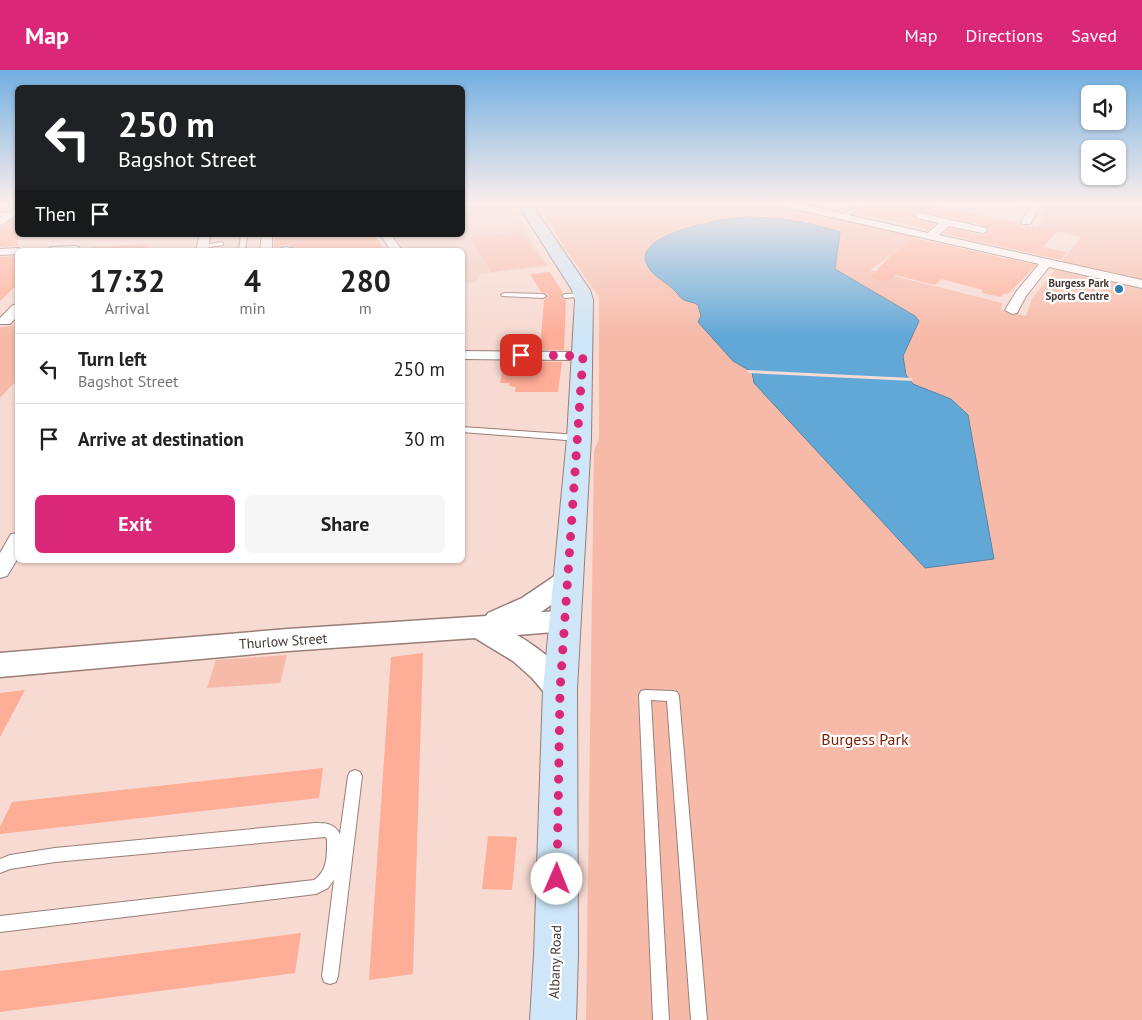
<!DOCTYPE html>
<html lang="en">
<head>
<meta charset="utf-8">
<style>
  :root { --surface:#fff; --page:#f6f6f6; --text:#202124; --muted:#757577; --line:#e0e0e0; --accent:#db2777 }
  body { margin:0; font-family:"PT Sans",sans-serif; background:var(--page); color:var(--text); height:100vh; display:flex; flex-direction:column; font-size:19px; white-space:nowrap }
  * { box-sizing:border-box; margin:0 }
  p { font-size:16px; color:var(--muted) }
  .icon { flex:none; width:28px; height:28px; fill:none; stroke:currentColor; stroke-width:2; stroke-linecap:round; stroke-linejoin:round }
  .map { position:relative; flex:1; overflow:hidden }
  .sheet { position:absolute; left:15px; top:178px; width:450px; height:315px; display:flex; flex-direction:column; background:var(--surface); border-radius:8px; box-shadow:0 1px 4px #0004 }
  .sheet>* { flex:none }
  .hud { position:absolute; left:15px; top:15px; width:450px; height:152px; border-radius:8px; box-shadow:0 1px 4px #0004; background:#202124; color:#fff; overflow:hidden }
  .controls { position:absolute; left:1081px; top:15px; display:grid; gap:10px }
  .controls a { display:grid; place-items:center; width:45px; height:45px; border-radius:8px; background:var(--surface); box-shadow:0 1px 4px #0004; font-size:25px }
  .pin { position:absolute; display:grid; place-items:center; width:42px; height:42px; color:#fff; margin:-21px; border-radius:10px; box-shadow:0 2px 8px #0006 }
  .me { position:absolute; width:55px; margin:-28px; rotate:1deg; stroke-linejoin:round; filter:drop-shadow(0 0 4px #0008) }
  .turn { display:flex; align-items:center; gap:18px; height:105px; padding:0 20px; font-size:22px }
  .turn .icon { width:65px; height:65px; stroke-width:2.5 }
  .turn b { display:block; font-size:35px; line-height:42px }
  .then { display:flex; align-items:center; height:48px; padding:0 20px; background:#0003; gap:10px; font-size:19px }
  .eta { display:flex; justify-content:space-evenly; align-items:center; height:85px; text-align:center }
  .eta b { font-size:30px; font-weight:700; line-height:35px }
  .cta { display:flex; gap:10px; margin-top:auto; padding:10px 20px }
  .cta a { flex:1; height:58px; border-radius:8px; background:var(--accent); color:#fff; font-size:20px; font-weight:700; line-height:58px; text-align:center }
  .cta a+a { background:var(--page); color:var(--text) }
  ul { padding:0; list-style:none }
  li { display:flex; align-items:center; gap:15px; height:70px; padding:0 20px; border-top:1px solid var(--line) }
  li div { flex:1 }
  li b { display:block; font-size:19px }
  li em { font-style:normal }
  header { display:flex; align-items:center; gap:30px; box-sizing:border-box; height:70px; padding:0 25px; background:var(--accent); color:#fff }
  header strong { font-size:24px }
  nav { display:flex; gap:28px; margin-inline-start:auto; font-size:18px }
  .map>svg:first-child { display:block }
  .built { fill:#f1ccc1 }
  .green { fill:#f7baa9 }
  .water { fill:#61a8d7; stroke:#5886a6 }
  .pier { fill:#f7dad2 }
  .building { fill:#fead97 }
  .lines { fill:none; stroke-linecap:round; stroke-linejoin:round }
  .service-casing { stroke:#997e77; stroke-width:2 }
  .minor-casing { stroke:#997e77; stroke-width:2 }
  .tertiary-casing { stroke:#997e77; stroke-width:3 }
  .secondary-casing { stroke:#997e77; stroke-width:2 }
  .service { fill:#fff; fill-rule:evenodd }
  .minor { fill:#fff; fill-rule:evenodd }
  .tertiary { fill:#fff; fill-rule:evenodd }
  .secondary { fill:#cee6f7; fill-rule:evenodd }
  .route { stroke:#db2777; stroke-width:9; stroke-dasharray:0 16.2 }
  .poi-dot { fill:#2f7fb1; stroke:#fff; stroke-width:2 }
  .labels { text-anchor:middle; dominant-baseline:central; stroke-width:4.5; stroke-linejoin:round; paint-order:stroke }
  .far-poi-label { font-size:11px; font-weight:bold; fill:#433834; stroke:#fff; text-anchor:end }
  .street-label { font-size:14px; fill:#433834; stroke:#fff }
  .near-park-label { font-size:16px; fill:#791e00; stroke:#fff }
</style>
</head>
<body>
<header>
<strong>Map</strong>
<nav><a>Map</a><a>Directions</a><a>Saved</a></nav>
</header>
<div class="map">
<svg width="1142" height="950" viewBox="0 0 1142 950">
  <rect width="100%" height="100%" fill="#f7dad2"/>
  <!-- built -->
  <polygon class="built" points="508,133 548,196 479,204 477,212 463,213 462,180 405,180 394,165 462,165 463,134 465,137"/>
  <!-- green -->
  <g class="green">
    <polygon points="538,133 766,133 916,167 870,200 1002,233 1001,240 1026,246 1032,228 1056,199 1142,219 1142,950 586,950 594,381 599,369 599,227 562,174"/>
    <polygon points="1050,133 1142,133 1142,211 1060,193 1081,167 1037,157"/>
    <polygon points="521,162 546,195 491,202 470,167"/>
    <polygon points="149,174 147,180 87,180 91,177"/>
    <polygon points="17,251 17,310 0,328 0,257 13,256"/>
    <polygon points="287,585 280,613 207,618 216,590"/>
  </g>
  <!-- water -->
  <path class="water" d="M 744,147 C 778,147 808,152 840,162 L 835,199 L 915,246 L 919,251 L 903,286 L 906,305 L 913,314 L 951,329 L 968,345 L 994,489 L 925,498 L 754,313 L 752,302 L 733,291 L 698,252 L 701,246 L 698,235 C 694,232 689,232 684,230 C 680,228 677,222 673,219 C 664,210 651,206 646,192 C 636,163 726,148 744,147 Z"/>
  <!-- pier -->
  <polygon class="pier" points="747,300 912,308 913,311 748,303"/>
  <!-- building -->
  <g class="building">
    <polygon points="868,133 915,133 1019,153 1022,156 1032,156 1057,162 1043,177 1067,182 1061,190 943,164 950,158 982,165 986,164 989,159 986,156 921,141 915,143 915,149 935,154 927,161 924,160 926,159 855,143"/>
    <polygon points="18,147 18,176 0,177 0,158"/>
    <polygon points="288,165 375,165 384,180 296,180 292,176 284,175 274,180 274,167"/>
    <polygon points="914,168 1036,195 1008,224 1004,223 1001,227 981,223 983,220 941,209 935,215 895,205 888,212 870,208 889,187"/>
    <polygon points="18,186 18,214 0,231 0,187"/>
    <polygon points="550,202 563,223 560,227 566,230 564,280 506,279 508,269 541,268 544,230 548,225 541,222 530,204"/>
    <polygon points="504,291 562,292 558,322 515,322 516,317 509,316 510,313 500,313"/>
    <polygon points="423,583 413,904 369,910 391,587"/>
    <polygon points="25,620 0,667 0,623"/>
    <polygon points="323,698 319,728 0,764 0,757 12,732"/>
    <polygon points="488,766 517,767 512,820 482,819"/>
    <polygon points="301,863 295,903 0,942 0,901"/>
  </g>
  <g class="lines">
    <defs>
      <g id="service">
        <polygon points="860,133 866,133 845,148 841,148 841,146"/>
        <polygon points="0,143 11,142 14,144 0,147"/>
        <polygon points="241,165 247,165 245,180 239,180"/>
        <polygon points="221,172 223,173 223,175 203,178 200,176"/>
        <polygon points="504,223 543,224 546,226 543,228 502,226 501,225"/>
        <polygon points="584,223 587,225 586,226 565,228 562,226 565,224"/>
        <polygon points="462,357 579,365 583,368 579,371 462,362"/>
        <polygon points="645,620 673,621 677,622 679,626 707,950 691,950 667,631 651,630 669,950 653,950 639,625 641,621"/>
        <path d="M 355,700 L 360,702 L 362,706 L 338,906 L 336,912 L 330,914 L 324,912 L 322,906 L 334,810 L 328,818 L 316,824 L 0,862 L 0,846 L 314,810 C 328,801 327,784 327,769 L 325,767 L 55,792 L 10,799 L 0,803 L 0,789 L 10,785 L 55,778 L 315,753 C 326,753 334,753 340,764 L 348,706 L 350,702 Z"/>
      </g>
      <g id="minor">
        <path d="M 463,133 L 482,133 C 478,138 467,138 463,133 Z"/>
        <polygon points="777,133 796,133 928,163 939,153 917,148 916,146 917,144 921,143 982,157 986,158 987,160 986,162 982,163 949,156 939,165 1142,210 1142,218 1049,197 1026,226 1017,243 1012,244 1005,240 1016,222 1039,194 782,136"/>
        <polygon points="1032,133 1042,133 1030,154 1022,154 1021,152"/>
        <polygon points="18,136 18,144 0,156 0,148"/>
        <polygon points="200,165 210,165 208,180 196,180"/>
        <polygon points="262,165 272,165 272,180 260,180"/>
        <polygon points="381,165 391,165 402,180 390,180"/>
        <polygon points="75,176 79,177 80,180 46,180 52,177"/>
        <polygon points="284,177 292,178 294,180 278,180"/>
        <polygon points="18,178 23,180 18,180 18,184 0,185 0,179"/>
        <polygon points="18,234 18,246 10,254 0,254 0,248 13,235"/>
        <polygon points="462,281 583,282 588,283 590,286 588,289 583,290 462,289"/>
        <polygon points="18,463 18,488 7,506 0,508 0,483 11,464"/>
      </g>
      <path id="tertiary" d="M 568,501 L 577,503 L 581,510 L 577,517 L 541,542 L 566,541 L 576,544 L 580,551 L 576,558 L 566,561 L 517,565 C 539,578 563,596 575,619 L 571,628 L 560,631 L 549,628 L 532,608 L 513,591 L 475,568 L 288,581 L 0,607 L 0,583 L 288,559 L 486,546 L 488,543 L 522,528 L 559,503 Z"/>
      <polygon id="secondary" points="517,133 531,133 590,220 593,230 591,368 577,619 578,885 576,950 530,950 534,885 543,619 567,368 575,230 572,220"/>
    </defs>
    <!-- service casing -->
    <use href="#service" class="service-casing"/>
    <!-- minor casing -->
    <use href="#minor" class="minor-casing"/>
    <!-- tertiary casing -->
    <use href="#tertiary" class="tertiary-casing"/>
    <!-- secondary casing -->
    <use href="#secondary" class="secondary-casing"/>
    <!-- service -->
    <use href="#service" class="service"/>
    <!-- minor -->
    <use href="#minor" class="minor"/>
    <!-- tertiary -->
    <use href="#tertiary" class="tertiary"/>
    <!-- secondary -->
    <use href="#secondary" class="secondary"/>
  </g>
  <!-- sky -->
  <linearGradient id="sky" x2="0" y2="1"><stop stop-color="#72afe1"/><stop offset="0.5" stop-color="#fbeeeb"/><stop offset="1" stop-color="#fbeeeb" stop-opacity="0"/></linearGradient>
  <rect width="1142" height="266" fill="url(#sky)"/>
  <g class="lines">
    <!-- route -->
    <polyline class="route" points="521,285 583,286 560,620 557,809"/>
  </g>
  <!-- markers -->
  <circle class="poi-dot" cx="1119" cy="219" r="5"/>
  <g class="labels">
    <!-- far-poi labels -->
    <g class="far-poi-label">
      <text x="1109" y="213">Burgess Park<tspan x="1109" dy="13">Sports Centre</tspan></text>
    </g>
    <!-- street labels -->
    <g class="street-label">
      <text transform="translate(283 571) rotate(-4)">Thurlow Street</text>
      <text transform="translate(555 892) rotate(-88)">Albany Road</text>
    </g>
    <!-- near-park labels -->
    <g class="near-park-label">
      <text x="865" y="669">Burgess Park</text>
    </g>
  </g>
</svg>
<div class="controls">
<a><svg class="icon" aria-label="sound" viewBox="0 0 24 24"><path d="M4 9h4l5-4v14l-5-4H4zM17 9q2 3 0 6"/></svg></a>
<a><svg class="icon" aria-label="layers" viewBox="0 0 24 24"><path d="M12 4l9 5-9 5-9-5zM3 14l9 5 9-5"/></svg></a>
</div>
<div class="pin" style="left:521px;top:285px;background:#d93025"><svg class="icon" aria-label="arrive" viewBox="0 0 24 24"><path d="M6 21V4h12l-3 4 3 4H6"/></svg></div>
<svg class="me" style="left:557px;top:809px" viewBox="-20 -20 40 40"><circle r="19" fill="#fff"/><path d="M0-13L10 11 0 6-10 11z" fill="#db2777"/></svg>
<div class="hud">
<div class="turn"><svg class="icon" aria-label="left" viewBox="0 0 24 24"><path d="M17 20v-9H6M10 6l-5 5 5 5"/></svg><div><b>250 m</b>Bagshot Street</div></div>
<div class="then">Then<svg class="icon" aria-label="arrive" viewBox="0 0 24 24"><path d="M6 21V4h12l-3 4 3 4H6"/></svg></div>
</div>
<section class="sheet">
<div class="eta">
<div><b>17:32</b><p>Arrival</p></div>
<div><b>4</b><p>min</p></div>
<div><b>280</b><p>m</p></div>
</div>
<ul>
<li><svg class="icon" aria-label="left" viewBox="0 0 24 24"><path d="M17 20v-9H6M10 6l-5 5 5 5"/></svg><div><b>Turn left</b><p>Bagshot Street</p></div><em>250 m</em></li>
<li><svg class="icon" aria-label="arrive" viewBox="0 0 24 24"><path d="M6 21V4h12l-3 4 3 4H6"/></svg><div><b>Arrive at destination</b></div><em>30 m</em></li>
</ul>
<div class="cta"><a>Exit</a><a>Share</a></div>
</section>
</div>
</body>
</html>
